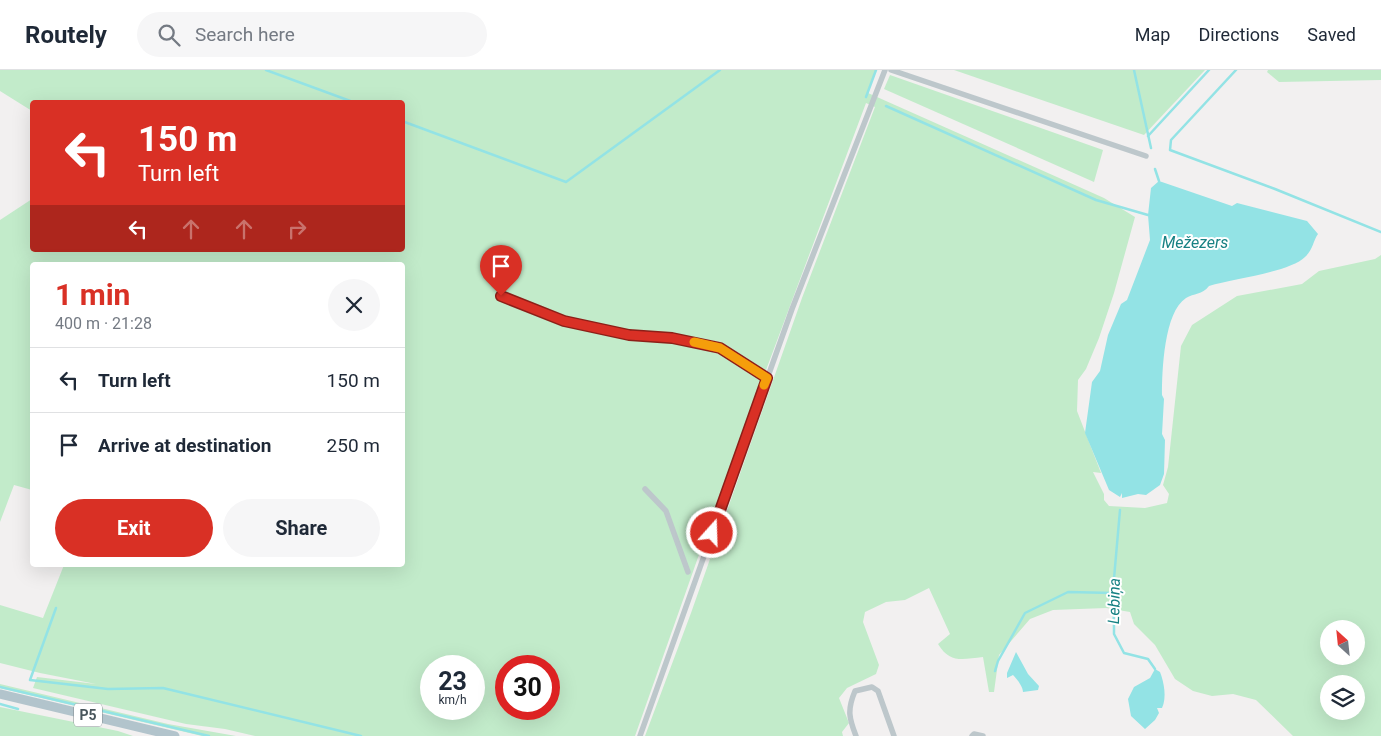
<!DOCTYPE html>
<html lang="en">
<head>
<meta charset="utf-8">
<style>
  :root { --surface:#fff; --page:#f6f6f7; --text:#1f2937; --muted:#747a83; --line:#e0e1e3; --accent:#d93025 }
  body { margin:0; font-family:Roboto,sans-serif; background:var(--page); color:var(--text); height:100vh; display:flex; flex-direction:column; font-size:19px; white-space:nowrap }
  * { box-sizing:border-box; margin:0 }
  p { font-size:16px; color:var(--muted) }
  .icon { flex:none; width:28px; height:28px; fill:none; stroke:currentColor; stroke-width:2; stroke-linecap:round; stroke-linejoin:round }
  .map { position:relative; flex:1; overflow:hidden }
  .side { position:absolute; left:30px; top:192px; width:375px; height:305px; display:flex; flex-direction:column; background:var(--surface); border-radius:5px; box-shadow:0 5px 20px #0002 }
  .side>* { flex:none }
  .hud { position:absolute; left:30px; top:30px; width:375px; height:152px; border-radius:5px; box-shadow:0 5px 20px #0002; background:#d93025; color:#fff; overflow:hidden }
  .needle { width:32px; rotate:333deg }
  .buttons { position:absolute; left:1320px; top:550px; display:grid; gap:10px }
  .buttons a { display:grid; place-items:center; width:45px; height:45px; border-radius:50%; background:var(--surface); box-shadow:0 5px 20px #0002; font-size:25px }
  .speed { position:absolute; left:420px; top:585px; display:flex; gap:10px; font-size:25px; font-weight:700; text-align:center }
  .speed>* { display:grid; place-content:center; width:65px; height:65px; border-radius:50%; background:var(--surface); box-shadow:0 5px 20px #0002; line-height:1 }
  .speed small { font-size:12px; font-weight:400 }
  .speed .limit { border:8px solid #d22; background:#fff; color:#111 }
  .pin { position:absolute; display:grid; place-items:center; width:42px; height:42px; color:#fff; margin:-51px -21px; border-radius:50% 50% 50% 0; rotate:-45deg; box-shadow:0 0 5px #0007 }
  .pin .icon { rotate:45deg }
  .me { position:absolute; width:55px; margin:-28px; rotate:20deg; stroke-linejoin:round; filter:drop-shadow(0 0 4px #0008) }
  .turn { display:flex; align-items:center; gap:18px; height:105px; padding:0 25px; font-size:22px }
  .turn .icon { width:65px; height:65px; stroke-width:2.5 }
  .turn b { display:block; font-size:35px; line-height:42px }
  .lanes { display:flex; align-items:center; height:48px; padding:0 25px; background:#0003; justify-content:center; gap:25px; direction:ltr }
  .lanes .off { opacity:.35 }
  .round { display:grid; place-items:center; flex:none; width:52px; height:52px; border-radius:26px; background:var(--page) }
  .overview { display:flex; align-items:center; justify-content:space-between; height:85px; padding:0 25px }
  h1 { font-size:30px; font-weight:700; line-height:38px; color:var(--accent) }
  .button { display:flex; gap:10px; margin-top:auto; padding:10px 25px }
  .button a { flex:1; height:58px; border-radius:30px; background:var(--accent); color:#fff; font-size:20px; font-weight:700; line-height:58px; text-align:center }
  .button a+a { background:var(--page); color:var(--text) }
  ul { padding:0; list-style:none }
  li { display:flex; align-items:center; gap:15px; height:65px; padding:0 25px; border-top:1px solid var(--line) }
  li div { flex:1 }
  li b { display:block; font-size:19px }
  li em { font-style:normal }
  header { display:flex; align-items:center; gap:30px; box-sizing:border-box; height:70px; padding:0 25px; background:var(--surface); border-bottom:1px solid var(--line) }
  header strong { font-size:24px }
  nav { display:flex; gap:28px; margin-inline-start:auto; font-size:18px }
  .search { width:350px; height:45px; background:var(--page); display:flex; align-items:center; gap:12px; box-sizing:border-box; padding:0 18px; border-radius:28px; color:var(--muted); font-size:19px }
  .map>svg:first-child { display:block }
  .green { fill:#c2ebca; fill-rule:evenodd }
  .water { fill:#93e3e5 }
  .lines { fill:none; stroke-linecap:round; stroke-linejoin:round }
  .stream { stroke:#93e3e5; stroke-width:2.5 }
  .minor { stroke:#bdc7cb; stroke-width:5.5 }
  .primary { stroke:#b2c4cc; stroke-width:9 }
  .route-casing { stroke:#8d1f18; stroke-width:12 }
  .route { stroke:#d93025; stroke-width:9 }
  .slow { stroke:#f59e0b; stroke-width:9 }
  .labels { text-anchor:middle; dominant-baseline:central; stroke-width:4; stroke-linejoin:round; paint-order:stroke }
  .shield { fill:#fff; stroke:#80898d; stroke-width:1 }
  .shield-label { font-size:14px; font-weight:bold; fill:#49565c }
  .water-label { font-size:16px; font-style:italic; fill:#178183; stroke:#fff }
</style>
</head>
<body>
<header>
<strong>Routely</strong>
<div class="search"><svg class="icon" aria-label="search" viewBox="0 0 24 24"><circle cx="10" cy="10" r="6"/><path d="M15 15l6 6"/></svg>Search here</div>
<nav><a>Map</a><a>Directions</a><a>Saved</a></nav>
</header>
<div class="map">
<svg width="1381" height="666" viewBox="0 0 1381 666">
  <rect width="100%" height="100%" fill="#f2f0f0"/>
  <!-- green -->
  <g class="green">
    <path d="M 0,0 L 876,0 L 868,23 L 1104,128 L 1135,147 L 1114,223 L 1099,268 L 1086,299 L 1078,310 L 1077,341 L 1101,403 L 1093,402 L 1104,424 L 1104,430 L 1109,436 L 1145,438 L 1167,433 L 1169,424 L 1163,415 L 1168,397 L 1181,276 L 1192,255 L 1237,226 L 1302,214 L 1319,201 L 1375,189 L 1381,185 L 1381,666 L 1293,666 L 1256,630 L 1233,624 L 1212,626 L 1193,621 L 1175,609 L 1155,575 L 1134,554 L 1130,542 L 1106,538 L 1053,540 L 1030,549 L 999,585 L 994,622 L 989,622 L 983,587 C 963,589 950,594 938,574 L 950,564 L 929,518 L 905,530 L 886,532 L 865,542 L 863,552 L 879,595 L 876,604 L 847,618 L 839,628 L 849,653 L 842,662 L 843,666 L 645,666 L 691,543 L 802,228 L 875,37 L 866,33 L 732,391 L 635,666 L 255,666 L 225,659 L 186,654 L 33,618 L 37,607 L 96,614 L 40,603 L 0,593 L 0,535 L 43,548 L 64,495 L 402,495 L 402,195 L 32,195 L 32,420 L 14,415 L 0,452 L 0,150 L 32,129 L 32,180 L 402,180 L 402,32 L 32,32 L 32,41 L 0,21 ZM 1329,559 L 1356,559 L 1356,586 L 1329,586 ZM 431,596 L 474,596 L 474,639 L 431,639 ZM 506,596 L 549,596 L 549,639 L 506,639 ZM 1329,614 L 1356,614 L 1356,641 L 1329,641 Z"/>
    <polygon points="954,0 1205,0 1144,65"/>
    <polygon points="1268,0 1381,0 1381,10 1279,12 1267,2"/>
    <polygon points="890,5 1103,80 1094,112 884,19"/>
    <polygon points="0,614 168,654 236,666 202,666 0,618"/>
    <polygon points="0,637 118,661 133,666 0,666"/>
  </g>
  <!-- water -->
  <g class="water">
    <path d="M 1159,111 L 1232,136 L 1237,133 L 1307,151 L 1318,164 C 1313,171 1313,180 1305,187 C 1290,202 1233,209 1209,216 C 1202,225 1194,223 1186,228 C 1164,242 1162,301 1162,325 L 1164,329 L 1162,364 L 1165,370 L 1164,404 L 1160,415 L 1146,425 L 1138,424 L 1122,428 L 1122,423 L 1120,427 L 1109,420 L 1085,363 L 1092,312 L 1100,301 L 1108,265 L 1121,234 L 1127,230 L 1150,170 L 1148,145 L 1151,118 Z"/>
    <path d="M 1016,582 L 1028,604 L 1039,616 L 1038,620 L 1023,622 C 1023,617 1017,609 1013,605 L 1007,608 L 1007,603 Z"/>
    <path d="M 1155,599 L 1160,602 C 1164,612 1167,628 1162,638 L 1157,638 L 1159,643 L 1155,650 L 1145,659 L 1131,646 L 1128,629 L 1134,617 L 1150,608 Z"/>
  </g>
  <g class="lines">
    <!-- stream -->
    <g class="stream">
      <polyline points="266,0 353,32"/>
      <polyline points="1134,0 1151,78"/>
      <polyline points="1236,0 1171,70 1170,80 1275,119 1381,162"/>
      <polyline points="866,27 876,0"/>
      <polyline points="886,36 1096,130 1148,145"/>
      <polyline points="402,51 566,112 720,0"/>
      <polyline points="1148,66 1209,0"/>
      <polyline points="1155,99 1159,111"/>
      <polyline points="1120,440 1113,520 1114,558 1114,564 1124,583 1148,589 1155,599"/>
      <polyline points="56,538 30,610 108,619 163,618 361,666"/>
      <polyline points="995,601 998,591 1025,543 1068,522 1113,523"/>
      <polyline points="0,617 209,666"/>
      <polyline points="0,634 18,639"/>
    </g>
    <!-- minor -->
    <g class="minor">
      <polyline points="891,0 1146,86"/>
      <polyline points="501,226 564,251 629,265 672,268 720,277 767,308"/>
      <polyline points="645,419 666,441 688,502"/>
      <polyline points="640,666 792,239 885,0"/>
      <path d="M 856,666 C 849,648 847,640 855,621 L 872,617 L 878,621 L 894,666"/>
      <polyline points="972,666 974,664 983,666"/>
    </g>
    <!-- primary -->
    <polyline class="primary" points="0,624 175,666"/>
  </g>
  <g class="lines">
    <defs>
      <polyline id="route" points="501,226 564,251 629,265 672,268 720,278 767,308 712,463"/>
    </defs>
    <!-- route casing -->
    <use href="#route" class="route-casing"/>
    <!-- route -->
    <use href="#route" class="route"/>
    <!-- slow -->
    <polyline class="slow" points="694,272 720,278 767,308 764,315"/>
  </g>
  <g class="labels">
    <!-- shield labels -->
    <rect class="shield" x="74" y="633.5" width="28" height="23" rx="4"/>
    <g class="shield-label">
      <text x="88" y="645">P5</text>
    </g>
    <!-- water labels -->
    <g class="water-label">
      <text x="1195" y="172">Mežezers</text>
      <text transform="translate(1114 531) rotate(-89)">Lebiņa</text>
    </g>
  </g>
</svg>
<div class="buttons">
<a><svg class="needle" viewBox="-14 -14 28 28"><path d="M0-13l5 13h-10z" fill="#e53935"/><path d="M0 13l5-13h-10z" fill="#747a83"/></svg></a>
<a><svg class="icon" aria-label="layers" viewBox="0 0 24 24"><path d="M12 4l9 5-9 5-9-5zM3 14l9 5 9-5"/></svg></a>
</div>
<div class="speed"><div>23<small>km/h</small></div><div class="limit">30</div></div>
<div class="pin" style="left:501px;top:226px;background:#d93025"><svg class="icon" aria-label="arrive" viewBox="0 0 24 24"><path d="M6 21V4h12l-3 4 3 4H6"/></svg></div>
<svg class="me" style="left:712px;top:463px" viewBox="-20 -20 40 40"><circle r="17" fill="#d93025" stroke="#fff" stroke-width="3"/><path d="M0-11L8 9 0 5-8 9z" fill="#fff"/></svg>
<div class="hud">
<div class="turn"><svg class="icon" aria-label="left" viewBox="0 0 24 24"><path d="M17 20v-9H6M10 6l-5 5 5 5"/></svg><div><b>150 m</b>Turn left</div></div>
<div class="lanes"><svg class="icon" aria-label="left" viewBox="0 0 24 24"><path d="M17 20v-9H6M10 6l-5 5 5 5"/></svg><svg class="icon off" aria-label="ahead" viewBox="0 0 24 24"><path d="M12 20V5M6 11l6-6 6 6"/></svg><svg class="icon off" aria-label="ahead" viewBox="0 0 24 24"><path d="M12 20V5M6 11l6-6 6 6"/></svg><svg class="icon off" aria-label="right" viewBox="0 0 24 24"><path d="M7 20v-9h11M14 6l5 5-5 5"/></svg></div>
</div>
<section class="side">
<div class="overview"><div><h1>1 min</h1><p>400 m · 21:28</p></div><a class="round"><svg class="icon" aria-label="close" viewBox="0 0 24 24"><path d="M6 6l12 12M18 6L6 18"/></svg></a></div>
<ul>
<li><svg class="icon" aria-label="left" viewBox="0 0 24 24"><path d="M17 20v-9H6M10 6l-5 5 5 5"/></svg><div><b>Turn left</b></div><em>150 m</em></li>
<li><svg class="icon" aria-label="arrive" viewBox="0 0 24 24"><path d="M6 21V4h12l-3 4 3 4H6"/></svg><div><b>Arrive at destination</b></div><em>250 m</em></li>
</ul>
<div class="button"><a>Exit</a><a>Share</a></div>
</section>
</div>
</body>
</html>
